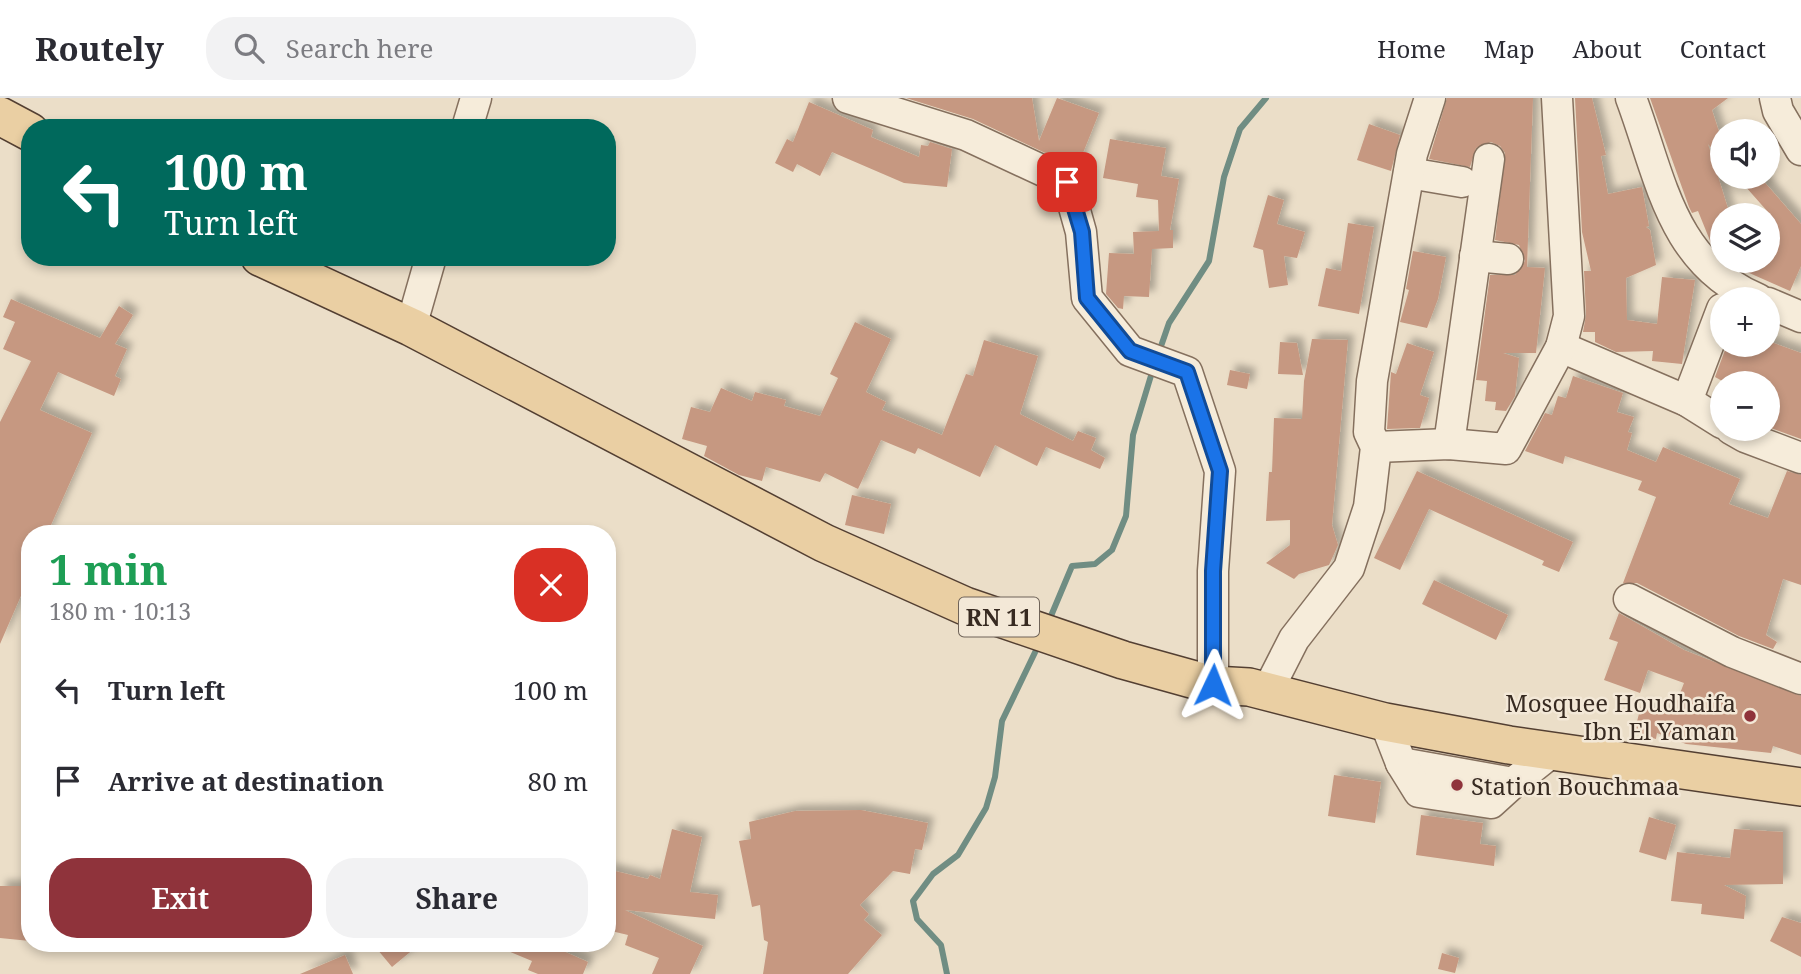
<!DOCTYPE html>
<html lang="en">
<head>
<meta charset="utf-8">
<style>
  :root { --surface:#fff; --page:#f2f2f3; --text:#2b2b33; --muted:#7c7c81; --line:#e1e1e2; --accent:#8f333b }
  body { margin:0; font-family:"Noto Serif",serif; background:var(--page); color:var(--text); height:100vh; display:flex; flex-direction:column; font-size:26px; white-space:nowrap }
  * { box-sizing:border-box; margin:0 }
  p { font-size:23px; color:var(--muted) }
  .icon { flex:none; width:38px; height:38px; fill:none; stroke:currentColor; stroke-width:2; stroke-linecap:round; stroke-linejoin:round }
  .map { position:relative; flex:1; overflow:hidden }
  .sheet { position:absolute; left:21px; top:427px; width:595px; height:427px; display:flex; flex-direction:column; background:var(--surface); border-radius:28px; box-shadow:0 4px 10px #0003 }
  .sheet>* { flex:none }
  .top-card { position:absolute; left:21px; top:21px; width:595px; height:147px; border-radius:28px; box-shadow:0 4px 10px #0003; background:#00695c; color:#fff; overflow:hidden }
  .controls { position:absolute; left:1710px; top:21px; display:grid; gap:14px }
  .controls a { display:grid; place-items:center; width:70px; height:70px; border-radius:50%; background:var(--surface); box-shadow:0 4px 10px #0003; font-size:35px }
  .pin { position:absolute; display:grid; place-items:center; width:60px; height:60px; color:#fff; margin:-30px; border-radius:14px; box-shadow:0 4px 10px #0006 }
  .me { position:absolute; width:77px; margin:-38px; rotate:2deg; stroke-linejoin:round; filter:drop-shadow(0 0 5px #0008) }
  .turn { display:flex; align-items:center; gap:24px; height:147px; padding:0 28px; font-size:32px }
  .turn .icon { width:91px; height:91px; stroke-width:2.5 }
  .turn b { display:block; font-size:49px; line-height:60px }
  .round { display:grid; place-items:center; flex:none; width:74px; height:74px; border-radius:28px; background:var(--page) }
  .overview { display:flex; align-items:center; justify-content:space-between; height:119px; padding:0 28px }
  h1 { font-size:42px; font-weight:700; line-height:52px; color:#1e9e55 }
  .cta { display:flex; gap:14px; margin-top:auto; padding:14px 28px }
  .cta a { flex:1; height:80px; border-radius:28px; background:var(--accent); color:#fff; font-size:28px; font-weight:700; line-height:80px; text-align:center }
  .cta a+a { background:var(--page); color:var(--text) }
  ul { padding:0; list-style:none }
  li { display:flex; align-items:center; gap:21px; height:91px; padding:0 28px }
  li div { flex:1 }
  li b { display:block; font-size:26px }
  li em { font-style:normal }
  header { display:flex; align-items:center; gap:42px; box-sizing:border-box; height:98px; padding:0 35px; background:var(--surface); border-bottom:2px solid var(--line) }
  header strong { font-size:33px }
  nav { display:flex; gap:38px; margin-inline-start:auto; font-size:24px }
  .search { width:490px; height:63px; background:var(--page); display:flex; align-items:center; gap:18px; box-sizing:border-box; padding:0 24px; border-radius:28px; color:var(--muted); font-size:26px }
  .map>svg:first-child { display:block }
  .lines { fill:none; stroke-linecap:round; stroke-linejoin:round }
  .stream { stroke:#708d83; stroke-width:6 }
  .building { fill:#c69881; filter:url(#shadow) }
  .minor-casing { stroke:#85705e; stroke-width:33 }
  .major-casing { stroke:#533f32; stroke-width:40 }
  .minor { stroke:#f6ecda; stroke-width:30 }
  .major { stroke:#eacfa3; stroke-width:37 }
  .route-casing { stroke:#114b97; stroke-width:18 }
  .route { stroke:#1a73e8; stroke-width:12 }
  .poi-dot { fill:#8f333b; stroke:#f3e8d7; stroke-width:2.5 }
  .labels { text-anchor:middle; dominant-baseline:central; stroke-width:5; stroke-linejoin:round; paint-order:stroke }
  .shield { fill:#f3e8d7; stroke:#6f6358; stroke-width:2 }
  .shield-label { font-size:23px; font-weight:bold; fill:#372a21 }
  .poi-label { font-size:24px; fill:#372a21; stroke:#f3e8d7; text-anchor:end }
</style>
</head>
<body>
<header>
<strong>Routely</strong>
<div class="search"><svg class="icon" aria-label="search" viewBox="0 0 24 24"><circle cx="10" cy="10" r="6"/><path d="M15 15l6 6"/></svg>Search here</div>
<nav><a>Home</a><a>Map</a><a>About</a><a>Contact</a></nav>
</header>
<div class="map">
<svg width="1801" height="876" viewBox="0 0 1801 876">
  <defs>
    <filter id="shadow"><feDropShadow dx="6" dy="-6" stdDeviation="3.5" flood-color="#0004"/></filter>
  </defs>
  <rect width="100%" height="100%" fill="#ebdec8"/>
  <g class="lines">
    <!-- stream -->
    <g class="stream">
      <polyline points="1159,254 1169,225 1209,163 1224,79 1240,31 1266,0"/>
      <polyline points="1048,525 1072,468 1095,466 1112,452 1126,418 1133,337 1153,271"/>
      <polyline points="947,876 941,847 917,821 913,803 933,776 958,757 986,710 995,679 1002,623 1040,544"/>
    </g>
  </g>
  <!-- building -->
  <g class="building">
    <polygon points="906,0 1032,0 1039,43 1057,0 1099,15 1077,70 973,21"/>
    <polygon points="1447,0 1533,0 1527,169 1545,170 1536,255 1503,255 1519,260 1515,298 1506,313 1495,312 1496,304 1485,303 1487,283 1476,282 1490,177 1515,177 1525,163 1519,147 1495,142 1505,55 1500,48 1491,44 1476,50 1470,69 1429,61"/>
    <polygon points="1575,0 1592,0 1606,57 1601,58 1608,96 1642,89 1649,128 1646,129 1650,132 1656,167 1626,180 1627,222 1657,226 1662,179 1695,182 1682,266 1652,263 1653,253 1616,254 1595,244 1595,234 1583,234 1586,217 1584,173 1591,173 1582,134"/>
    <polygon points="1650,0 1728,0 1712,12 1722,43 1722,62 1708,46 1730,117 1722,117 1722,141 1711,145 1698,113 1692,115 1689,109"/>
    <polygon points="809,4 873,32 871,39 919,59 921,47 928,48 930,44 952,51 947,89 904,85 832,54 820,78 797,66 793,74 775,65 787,41 793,44"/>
    <polygon points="1369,26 1400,37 1391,73 1357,62"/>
    <polygon points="1110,41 1166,50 1161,78 1179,81 1170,132 1173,132 1173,150 1152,151 1149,199 1124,198 1123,211 1118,210 1106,196 1109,155 1134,156 1133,134 1159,133 1158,102 1136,99 1138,86 1103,80"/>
    <polygon points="1737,79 1760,79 1801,126 1801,168 1790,193 1738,170 1729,163 1768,163 1768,114"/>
    <polygon points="1268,97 1284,102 1277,126 1305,134 1297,160 1284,158 1288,187 1269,190 1263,152 1253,149"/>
    <polygon points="1348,125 1374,129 1359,216 1318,208 1326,170 1341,173"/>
    <polygon points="1413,153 1446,159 1438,201 1427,230 1400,224 1409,192 1406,191"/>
    <polygon points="11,201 100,240 119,208 133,217 115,246 127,251 115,278 121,281 114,298 58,274 40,312 92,335 47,436 30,436 30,477 0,546 0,324 31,263 3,251 15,224 3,219"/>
    <polygon points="855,224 891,241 866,294 886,304 882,312 942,337 966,276 973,278 984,242 1038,258 1020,316 1073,343 1078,333 1096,340 1091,352 1105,360 1100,371 1046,349 1037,368 995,347 980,379 918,350 915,356 881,342 858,391 825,375 820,384 766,369 762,383 739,377 704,358 707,348 682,341 691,309 710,314 721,290 752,303 755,294 786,302 784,308 820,318 838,280 830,276"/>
    <polygon points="1312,241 1348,242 1332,427 1338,447 1329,467 1299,476 1294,481 1266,465 1290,447 1290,422 1266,423 1269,374 1272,374 1274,320 1302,321 1304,283"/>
    <polygon points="1768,243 1801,255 1801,341 1768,329 1768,285 1726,285 1715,279 1727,247 1768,247"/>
    <polygon points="1280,244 1297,245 1303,277 1278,276"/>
    <polygon points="1407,245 1434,254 1420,297 1429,300 1420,330 1387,331 1391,274 1396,276"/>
    <polygon points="1230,272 1250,276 1247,291 1227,287"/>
    <polygon points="1573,278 1623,295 1617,314 1634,319 1628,334 1632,335 1627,352 1656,364 1663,349 1740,381 1729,406 1768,420 1787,373 1801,377 1801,487 1783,481 1766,537 1777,544 1773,551 1739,538 1637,485 1623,485 1656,399 1638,392 1642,383 1565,358 1563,366 1525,353 1545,315 1552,317 1558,298 1566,300"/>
    <polygon points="1417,373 1573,444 1559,474 1542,467 1544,463 1429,411 1400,472 1374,460"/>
    <polygon points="852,397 891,406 884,436 845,427"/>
    <polygon points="1434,482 1508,517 1496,542 1422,506"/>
    <polygon points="1619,515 1684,552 1801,598 1801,657 1773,648 1771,655 1686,646 1657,635 1656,641 1634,635 1641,608 1672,616 1684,585 1648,572 1640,595 1604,582 1618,544 1609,541"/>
    <polygon points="1334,677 1381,684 1375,725 1328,718"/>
    <polygon points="861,712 928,725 922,752 915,751 910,776 893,773 860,807 869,816 864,822 882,837 848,876 763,876 768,844 764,842 760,807 752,809 739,743 751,741 749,724 795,713"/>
    <polygon points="1421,717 1483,725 1480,746 1496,748 1494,768 1416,757"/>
    <polygon points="1649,719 1676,727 1666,762 1639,754"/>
    <polygon points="672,731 702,739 690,794 718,797 715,821 625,812 703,848 690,876 652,876 659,860 625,847 628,837 607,832 607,771 648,781 650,777 660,781"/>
    <polygon points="1734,731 1783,734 1783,786 1724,787 1746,798 1744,821 1701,816 1702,806 1671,803 1677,754 1730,760"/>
    <polygon points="0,788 30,788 30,843 0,840"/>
    <polygon points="1782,819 1801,825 1801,859 1770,843"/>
    <polygon points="372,845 421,845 392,869"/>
    <polygon points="489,845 545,845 588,864 583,876 538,876 528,872 532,863"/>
    <polygon points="1442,855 1459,860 1455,875 1438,871"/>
    <polygon points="345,857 353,876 300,876"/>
  </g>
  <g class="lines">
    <defs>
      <g id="minor">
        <polyline points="848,0 966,37 1067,84 1081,134 1087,200 1130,253 1187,274 1220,373 1213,473 1213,587"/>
        <path d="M 1631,0 C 1661,80 1671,165 1758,201"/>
        <polyline points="1775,0 1778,13 1801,52"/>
        <polyline points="467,30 476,0"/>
        <polyline points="1409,75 1462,84"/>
        <polyline points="1475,158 1508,161"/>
        <polyline points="1768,205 1801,219"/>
        <polyline points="411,229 431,159"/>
        <polyline points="1561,249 1687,303 1722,325"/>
        <polyline points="1687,303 1722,211"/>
        <polyline points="1731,331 1745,339 1801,360"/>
        <polyline points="1449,346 1489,61"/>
        <polyline points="1376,349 1449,346 1506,351 1561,249 1569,218 1557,0"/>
        <polyline points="1629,501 1732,554 1801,581"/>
        <polyline points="1267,594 1294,541 1349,470 1369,409 1376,349 1369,334 1372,283 1412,56 1430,0"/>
        <polyline points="1385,624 1401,665 1513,685 1553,653"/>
        <polyline points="1401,665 1419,694 1491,705 1513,685"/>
      </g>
      <g id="major">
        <polyline points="0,18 30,34"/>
        <polyline points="260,159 411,229 824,445 965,508 1123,562 1213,587 1249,589 1385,624 1509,647 1801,689"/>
      </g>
    </defs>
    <!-- minor casing -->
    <use href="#minor" class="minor-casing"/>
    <!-- major casing -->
    <use href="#major" class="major-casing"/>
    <!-- minor -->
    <use href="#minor" class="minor"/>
    <!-- major -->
    <use href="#major" class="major"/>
  </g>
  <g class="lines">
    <defs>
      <polyline id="route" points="1067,84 1082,134 1087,200 1130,253 1187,274 1220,373 1213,473 1213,587"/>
    </defs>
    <!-- route casing -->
    <use href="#route" class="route-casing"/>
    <!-- route -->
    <use href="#route" class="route"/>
  </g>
  <!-- markers -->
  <g class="poi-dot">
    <circle cx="1750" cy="618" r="7"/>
    <circle cx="1457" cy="687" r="7"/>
  </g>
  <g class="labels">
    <!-- shield labels -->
    <rect class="shield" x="959" y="499.5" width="80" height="39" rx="5"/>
    <g class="shield-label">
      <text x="999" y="519">RN 11</text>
    </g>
    <!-- poi labels -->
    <g class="poi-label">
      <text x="1736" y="604">Mosquee Houdhaifa<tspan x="1736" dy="28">Ibn El Yaman</tspan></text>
      <text x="1471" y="687" text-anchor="start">Station Bouchmaa</text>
    </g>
  </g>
</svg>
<div class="controls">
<a><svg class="icon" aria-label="sound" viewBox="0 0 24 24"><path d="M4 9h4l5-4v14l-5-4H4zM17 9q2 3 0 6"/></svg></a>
<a><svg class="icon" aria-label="layers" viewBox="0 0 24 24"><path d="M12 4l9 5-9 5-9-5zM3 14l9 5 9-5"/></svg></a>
<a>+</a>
<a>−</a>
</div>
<div class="pin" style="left:1067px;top:84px;background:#d93025"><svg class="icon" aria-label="arrive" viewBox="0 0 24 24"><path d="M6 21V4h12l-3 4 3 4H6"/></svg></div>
<svg class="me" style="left:1213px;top:587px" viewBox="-20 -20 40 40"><path d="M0-17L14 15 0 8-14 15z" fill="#1a73e8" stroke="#fff" stroke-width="4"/></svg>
<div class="top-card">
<div class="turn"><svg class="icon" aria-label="left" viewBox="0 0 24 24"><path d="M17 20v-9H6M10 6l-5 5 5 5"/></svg><div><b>100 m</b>Turn left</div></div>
</div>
<section class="sheet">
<div class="overview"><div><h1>1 min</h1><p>180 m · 10:13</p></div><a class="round" style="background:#d93025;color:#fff"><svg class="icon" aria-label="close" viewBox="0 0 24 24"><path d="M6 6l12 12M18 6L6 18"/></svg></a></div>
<ul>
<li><svg class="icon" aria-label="left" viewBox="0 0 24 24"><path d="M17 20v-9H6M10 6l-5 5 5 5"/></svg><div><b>Turn left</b></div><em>100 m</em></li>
<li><svg class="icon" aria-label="arrive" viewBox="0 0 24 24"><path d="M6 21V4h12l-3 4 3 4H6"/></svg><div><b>Arrive at destination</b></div><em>80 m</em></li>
</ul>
<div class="cta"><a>Exit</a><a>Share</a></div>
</section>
</div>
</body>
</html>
